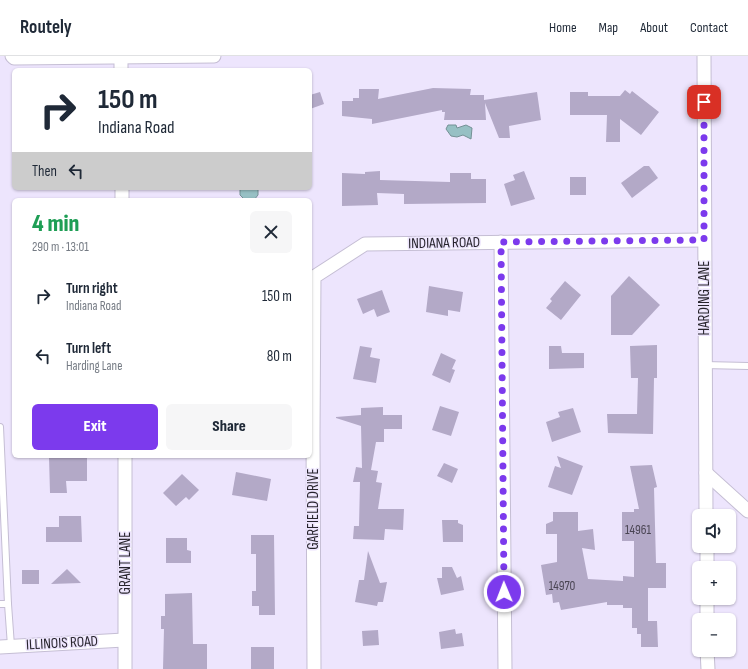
<!DOCTYPE html>
<html lang="en">
<head>
<meta charset="utf-8">
<style>
  :root { --surface:#fff; --page:#f6f6f7; --text:#1f2937; --muted:#747a83; --line:#e0e1e3; --accent:#7c3aed }
  body { margin:0; font-family:"Sofia Sans Condensed",sans-serif; background:var(--page); color:var(--text); height:100vh; display:flex; flex-direction:column; font-size:15px; white-space:nowrap }
  * { box-sizing:border-box; margin:0 }
  p { font-size:13px; color:var(--muted) }
  .icon { flex:none; width:22px; height:22px; fill:none; stroke:currentColor; stroke-width:2; stroke-linecap:round; stroke-linejoin:round }
  .map { position:relative; flex:1; overflow:hidden }
  .drawer { position:absolute; left:12px; top:142px; width:300px; height:260px; display:flex; flex-direction:column; background:var(--surface); border-radius:6px; box-shadow:0 1px 3px #0004 }
  .drawer>* { flex:none }
  .hud { position:absolute; left:12px; top:12px; width:300px; height:122px; border-radius:6px; box-shadow:0 1px 3px #0004; background:#fff; color:var(--text); overflow:hidden }
  .fabs { position:absolute; left:692px; top:453px; display:grid; gap:8px }
  .fabs a { display:grid; place-items:center; width:44px; height:44px; border-radius:6px; background:var(--surface); box-shadow:0 1px 3px #0004; font-size:20px }
  .pin { position:absolute; display:grid; place-items:center; width:34px; height:34px; color:#fff; margin:-17px; border-radius:8px; box-shadow:0 2px 6px #0006 }
  .me { position:absolute; width:44px; margin:-22px; rotate:359deg; stroke-linejoin:round; filter:drop-shadow(0 0 3px #0008) }
  .turn { display:flex; align-items:center; gap:14px; height:84px; padding:0 20px; font-size:18px }
  .turn .icon { width:52px; height:52px; stroke-width:2.5 }
  .turn b { display:block; font-size:28px; line-height:34px }
  .then { display:flex; align-items:center; height:38px; padding:0 20px; background:#0003; gap:8px; font-size:15px }
  .round { display:grid; place-items:center; flex:none; width:42px; height:42px; border-radius:6px; background:var(--page) }
  .summary { display:flex; align-items:center; justify-content:space-between; height:68px; padding:0 20px }
  h1 { font-size:24px; font-weight:800; line-height:30px; color:#1e9e55 }
  .button { display:flex; gap:8px; margin-top:auto; padding:8px 20px }
  .button a { flex:1; height:46px; border-radius:6px; background:var(--accent); color:#fff; font-size:16px; font-weight:800; line-height:46px; text-align:center }
  .button a+a { background:var(--page); color:var(--text) }
  ul { padding:0; list-style:none }
  li { display:flex; align-items:center; gap:12px; height:60px; padding:0 20px }
  li div { flex:1 }
  li b { display:block; font-size:15px }
  li em { font-style:normal }
  header { display:flex; align-items:center; gap:24px; box-sizing:border-box; height:56px; padding:0 20px; background:var(--surface); border-bottom:1px solid var(--line) }
  header strong { font-size:19px }
  nav { display:flex; gap:22px; margin-inline-start:auto; font-size:14px }
  .map>svg:first-child { display:block }
  .water { fill:#97c0c4; stroke:#759196 }
  .building { fill:#b3a9c7 }
  .lines { fill:none; stroke-linecap:round; stroke-linejoin:round }
  .service-casing { stroke:#c5bed4; stroke-width:8 }
  .minor-casing { stroke:#c5bed4; stroke-width:15 }
  .service { stroke:#fff; stroke-width:6 }
  .minor { stroke:#fff; stroke-width:13 }
  .route { stroke:#7c3aed; stroke-width:7; stroke-dasharray:0 12.6 }
  .labels { text-anchor:middle; dominant-baseline:central; stroke-width:3; stroke-linejoin:round; paint-order:stroke }
  .number-label { font-size:13px; fill:#4a4553 }
  .street-label { font-size:15px; fill:#27242c; stroke:#ede5fd }
</style>
</head>
<body>
<header>
<strong>Routely</strong>
<nav><a>Home</a><a>Map</a><a>About</a><a>Contact</a></nav>
</header>
<div class="map">
<svg width="748" height="613" viewBox="0 0 748 613">
  <rect width="100%" height="100%" fill="#ede5fd"/>
  <!-- water -->
  <g class="water">
    <polygon points="448,69 456,69 457,72 466,69 472,72 471,83 463,79 457,81 451,80 446,73"/>
    <polygon points="240,132 258,132 258,139 254,144 245,144 240,139"/>
  </g>
  <!-- building -->
  <g class="building">
    <polygon points="433,32 471,33 470,39 484,39 484,44 537,36 541,64 509,70 510,82 499,82 485,47 486,64 444,64 445,56 442,56 442,54 372,68 372,63 342,60 342,45 353,45 353,42 359,42 359,33 379,33 378,43"/>
    <polygon points="625,34 630,38 632,35 659,56 641,79 620,63 620,86 606,86 607,59 570,59 570,36 588,36 588,40 620,40"/>
    <polygon points="320,36 324,48 310,53 310,39"/>
    <polygon points="644,110 649,110 658,122 632,142 621,127"/>
    <polygon points="380,115 380,124 450,126 450,117 471,117 471,123 486,123 486,147 404,148 404,138 377,137 378,149 342,150 342,117 365,118 365,116"/>
    <polygon points="524,115 535,143 511,150 504,128 515,124 513,119"/>
    <rect x="570" y="121" width="16" height="18"/>
    <polygon points="629,220 660,249 632,279 611,279 611,240"/>
    <polygon points="565,225 581,239 561,264 546,252 552,245 550,243"/>
    <polygon points="429,230 463,236 460,256 448,254 448,260 426,256"/>
    <polygon points="382,234 390,256 377,261 374,253 363,258 357,243"/>
    <polygon points="657,289 657,322 654,322 653,378 608,377 607,358 637,358 638,322 631,322 630,290"/>
    <polygon points="360,290 372,292 370,301 380,303 376,327 353,323"/>
    <polygon points="549,290 561,290 562,297 584,297 584,312 549,313"/>
    <polygon points="441,297 456,304 452,313 455,314 450,327 432,319"/>
    <polygon points="440,350 459,356 451,380 432,374"/>
    <polygon points="383,351 383,359 402,359 402,373 384,373 384,386 376,386 371,414 378,415 376,426 382,427 378,453 404,453 403,474 385,473 384,484 353,483 354,470 359,470 360,426 353,426 356,411 362,412 361,370 336,362 336,361 361,359 361,352"/>
    <polygon points="573,352 581,376 552,386 546,366 560,361 558,356"/>
    <polygon points="87,400 87,425 66,425 67,437 50,437 49,401"/>
    <polygon points="557,400 583,410 572,439 548,431 555,410 561,412"/>
    <polygon points="444,407 458,413 452,427 437,420"/>
    <polygon points="652,409 657,431 654,432 656,507 666,507 666,532 648,532 648,565 657,565 658,591 641,591 641,578 637,578 637,572 632,572 632,552 623,552 623,549 607,549 607,546 561,554 559,546 553,547 552,538 546,539 541,509 557,506 557,478 546,478 546,468 553,465 553,456 578,456 578,475 593,473 595,494 582,492 588,523 623,525 623,520 634,521 634,485 622,485 622,456 634,456 634,453 639,453 630,410"/>
    <polygon points="236,416 271,423 267,445 232,439"/>
    <polygon points="182,418 199,434 189,444 186,441 176,450 163,437"/>
    <polygon points="59,460 81,460 82,486 46,486 46,471 59,471"/>
    <polygon points="442,464 458,464 458,467 463,469 463,486 443,486"/>
    <polygon points="251,479 274,479 275,559 259,559 259,550 252,550 252,535 256,535 256,498 251,498"/>
    <polygon points="166,482 187,482 187,494 191,495 191,507 166,507"/>
    <polygon points="368,495 380,527 387,526 383,546 378,546 377,550 355,546 359,524 364,524"/>
    <polygon points="442,511 452,511 457,522 461,520 464,534 441,539 437,522 442,522"/>
    <polygon points="67,513 81,527 51,528"/>
    <rect x="22" y="514" width="17" height="14"/>
    <polygon points="192,537 193,588 207,588 207,613 163,613 164,573 161,573 161,560 165,560 165,538"/>
    <polygon points="455,573 456,578 462,577 464,590 441,593 439,576"/>
    <polygon points="378,574 379,589 363,590 362,575"/>
    <rect x="251" y="591" width="23" height="22"/>
  </g>
  <g class="lines">
    <defs>
      <g id="service">
        <polyline points="704,309 748,310"/>
        <polyline points="0,371 8,548"/>
        <polyline points="0,548 8,548 11,590"/>
      </g>
      <g id="minor">
        <polyline points="12,0 14,2 214,0"/>
        <polyline points="121,0 121,14"/>
        <polyline points="704,0 706,460"/>
        <polyline points="122,132 122,144"/>
        <polyline points="501,186 505,613"/>
        <polyline points="706,417 748,455"/>
        <polyline points="707,490 707,512"/>
        <polyline points="707,542 707,564"/>
        <polyline points="0,591 124,584"/>
        <polyline points="707,594 708,613"/>
        <polyline points="125,613 125,400"/>
        <polyline points="314,613 313,379 314,221 365,188 704,184"/>
      </g>
    </defs>
    <!-- service casing -->
    <use href="#service" class="service-casing"/>
    <!-- minor casing -->
    <use href="#minor" class="minor-casing"/>
    <!-- service -->
    <use href="#service" class="service"/>
    <!-- minor -->
    <use href="#minor" class="minor"/>
  </g>
  <g class="lines">
    <!-- route -->
    <polyline class="route" points="504,536 501,186 704,184 704,46"/>
  </g>
  <g class="labels">
    <!-- number labels -->
    <g class="number-label">
      <text x="638" y="474">14961</text>
      <text x="562" y="530">14970</text>
    </g>
    <!-- street labels -->
    <g class="street-label">
      <text transform="translate(444 187) rotate(-1)">INDIANA ROAD</text>
      <text transform="translate(704 242) rotate(-90)">HARDING LANE</text>
      <text transform="translate(313 453) rotate(-90)">GARFIELD DRIVE</text>
      <text transform="translate(125 507) rotate(-90)">GRANT LANE</text>
      <text transform="translate(62 587) rotate(-3)">ILLINOIS ROAD</text>
    </g>
  </g>
</svg>
<div class="fabs">
<a><svg class="icon" aria-label="sound" viewBox="0 0 24 24"><path d="M4 9h4l5-4v14l-5-4H4zM17 9q2 3 0 6"/></svg></a>
<a>+</a>
<a>−</a>
</div>
<div class="pin" style="left:704px;top:46px;background:#d93025"><svg class="icon" aria-label="arrive" viewBox="0 0 24 24"><path d="M6 21V4h12l-3 4 3 4H6"/></svg></div>
<svg class="me" style="left:504px;top:536px" viewBox="-20 -20 40 40"><circle r="17" fill="#7c3aed" stroke="#fff" stroke-width="3"/><path d="M0-11L8 9 0 5-8 9z" fill="#fff"/></svg>
<div class="hud">
<div class="turn"><svg class="icon" aria-label="right" viewBox="0 0 24 24"><path d="M7 20v-9h11M14 6l5 5-5 5"/></svg><div><b>150 m</b>Indiana Road</div></div>
<div class="then">Then<svg class="icon" aria-label="left" viewBox="0 0 24 24"><path d="M17 20v-9H6M10 6l-5 5 5 5"/></svg></div>
</div>
<section class="drawer">
<div class="summary"><div><h1>4 min</h1><p>290 m · 13:01</p></div><a class="round"><svg class="icon" aria-label="close" viewBox="0 0 24 24"><path d="M6 6l12 12M18 6L6 18"/></svg></a></div>
<ul>
<li><svg class="icon" aria-label="right" viewBox="0 0 24 24"><path d="M7 20v-9h11M14 6l5 5-5 5"/></svg><div><b>Turn right</b><p>Indiana Road</p></div><em>150 m</em></li>
<li><svg class="icon" aria-label="left" viewBox="0 0 24 24"><path d="M17 20v-9H6M10 6l-5 5 5 5"/></svg><div><b>Turn left</b><p>Harding Lane</p></div><em>80 m</em></li>
</ul>
<div class="button"><a>Exit</a><a>Share</a></div>
</section>
</div>
</body>
</html>
